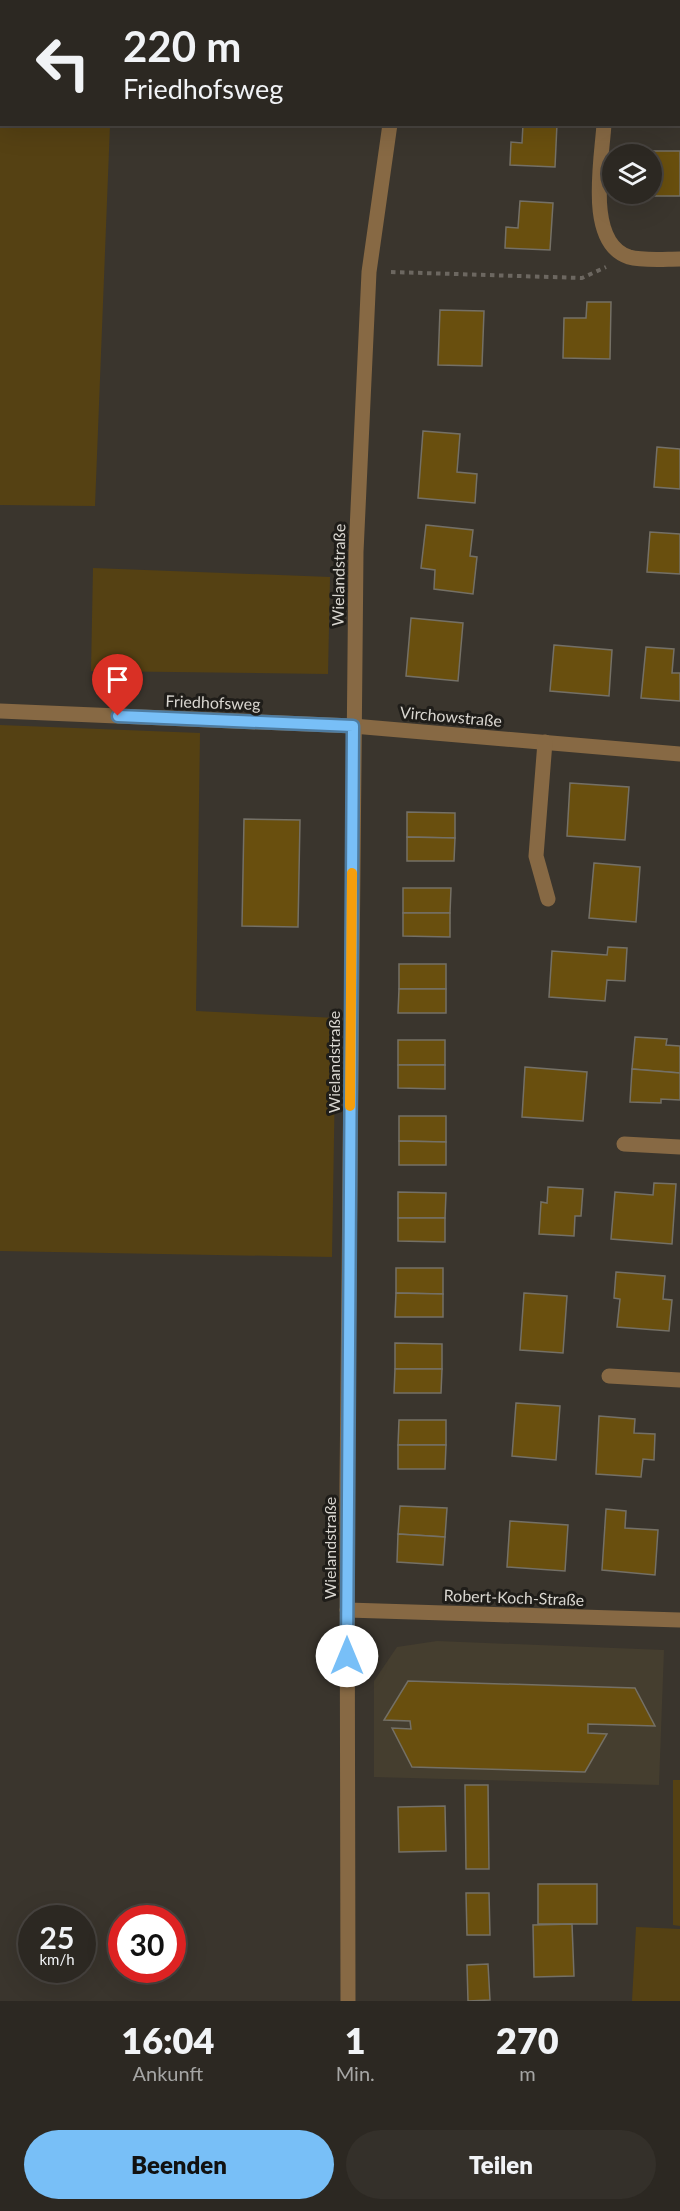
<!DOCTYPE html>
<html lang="de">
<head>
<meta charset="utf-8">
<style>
  :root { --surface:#2c2822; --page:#34302a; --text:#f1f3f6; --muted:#a6a6a5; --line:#484440; --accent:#78bff7 }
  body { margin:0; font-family:Lato,sans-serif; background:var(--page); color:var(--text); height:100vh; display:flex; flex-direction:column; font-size:22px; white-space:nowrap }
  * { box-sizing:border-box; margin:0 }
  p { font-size:20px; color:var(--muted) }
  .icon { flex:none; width:33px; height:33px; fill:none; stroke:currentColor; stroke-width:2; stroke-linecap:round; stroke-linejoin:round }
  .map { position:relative; height:2001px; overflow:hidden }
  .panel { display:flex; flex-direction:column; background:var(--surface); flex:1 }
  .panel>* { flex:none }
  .top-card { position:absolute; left:0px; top:0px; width:681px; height:126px; box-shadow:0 6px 24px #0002,0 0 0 2px var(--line); background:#2c2822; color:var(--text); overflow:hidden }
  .tools { position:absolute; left:602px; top:144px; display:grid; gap:12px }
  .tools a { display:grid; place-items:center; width:60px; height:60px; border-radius:50%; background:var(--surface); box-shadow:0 6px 24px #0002,0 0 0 2px var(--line); font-size:30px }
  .speed { position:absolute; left:18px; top:1905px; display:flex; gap:12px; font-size:30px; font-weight:700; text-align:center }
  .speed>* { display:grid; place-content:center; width:78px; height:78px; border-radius:50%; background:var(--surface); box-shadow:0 6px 24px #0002,0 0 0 2px var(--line); line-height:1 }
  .speed small { font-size:15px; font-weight:400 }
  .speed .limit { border:9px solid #d22; background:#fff; color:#111 }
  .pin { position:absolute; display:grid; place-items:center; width:51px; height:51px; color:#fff; margin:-62px -26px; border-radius:50% 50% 50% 0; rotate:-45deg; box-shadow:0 0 6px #0007 }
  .pin .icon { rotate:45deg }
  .me { position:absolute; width:66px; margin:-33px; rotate:0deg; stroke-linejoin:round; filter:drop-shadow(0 0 4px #0008) }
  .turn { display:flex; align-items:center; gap:21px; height:126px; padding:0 24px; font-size:27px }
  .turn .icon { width:78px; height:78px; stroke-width:2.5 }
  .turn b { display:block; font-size:42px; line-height:51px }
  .eta { display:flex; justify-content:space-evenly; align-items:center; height:102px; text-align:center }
  .eta b { font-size:36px; font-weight:800; line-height:42px }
  .cta { display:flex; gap:12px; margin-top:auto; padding:12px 24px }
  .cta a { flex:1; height:69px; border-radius:36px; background:var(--accent); color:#111; font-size:24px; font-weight:800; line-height:69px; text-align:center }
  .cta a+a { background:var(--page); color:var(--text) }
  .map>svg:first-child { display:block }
  .built { fill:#453e2f }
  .green { fill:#554113 }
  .building { fill:#694f0e; stroke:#747066; stroke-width:1.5 }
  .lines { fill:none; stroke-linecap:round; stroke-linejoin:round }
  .path { stroke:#6c6760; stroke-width:4; stroke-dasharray:4.5 4.5; stroke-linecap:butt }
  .minor { stroke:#876944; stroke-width:15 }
  .route-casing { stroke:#4e7ca1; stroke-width:15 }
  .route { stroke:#78bff7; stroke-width:10 }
  .slow { stroke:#f59e0b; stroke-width:10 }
  .labels { text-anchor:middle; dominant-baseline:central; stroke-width:6; stroke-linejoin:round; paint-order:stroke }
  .street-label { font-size:16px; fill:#d9d6d0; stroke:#1f1d19 }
</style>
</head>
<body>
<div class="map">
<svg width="680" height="2001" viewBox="0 0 680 2001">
  <rect width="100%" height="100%" fill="#3a352d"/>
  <!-- built -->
  <polygon class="built" points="437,1641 664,1650 659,1785 374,1777 374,1681 397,1647"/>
  <!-- green -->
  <g class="green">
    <polygon points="0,0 115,0 2,2 2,124 110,125 95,506 0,505"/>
    <polygon points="93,568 330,577 328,674 91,671"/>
    <polygon points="0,725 200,733 196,1011 336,1018 332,1257 0,1251"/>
    <polygon points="673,1780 680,1780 680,1926 673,1925"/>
    <polygon points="636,1927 680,1929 680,2001 632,2001"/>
  </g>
  <!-- building -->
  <g class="building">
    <polygon points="523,124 557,124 555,167 510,165 511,142 522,143"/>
    <polygon points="648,151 680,151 680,196 647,196 651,194 651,154 647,154"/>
    <polygon points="520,201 553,203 550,250 505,248 506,227 518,228"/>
    <polygon points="587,302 611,302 610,359 563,358 564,318 586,318"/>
    <polygon points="440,310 484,311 482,366 438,365"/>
    <polygon points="423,431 460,434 457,472 477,474 475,503 418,498"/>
    <polygon points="657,447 680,449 680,489 654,487"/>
    <polygon points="426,525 473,530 470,556 477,557 473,594 434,589 435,570 421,568"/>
    <polygon points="650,532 680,534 680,574 647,572"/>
    <polygon points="411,618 463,623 458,681 406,676"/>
    <polygon points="554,645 612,650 609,696 550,691"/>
    <polygon points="646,647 674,649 672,673 680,673 680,701 641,698"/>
    <polygon points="570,783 629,787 625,840 567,836"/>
    <polygon points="407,812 455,813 455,838 407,837"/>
    <polygon points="244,819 300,820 298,927 242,926"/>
    <polygon points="407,837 455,838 454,861 407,861"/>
    <polygon points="594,863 640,867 636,922 589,918"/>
    <polygon points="403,888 451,888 450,913 403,913"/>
    <polygon points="403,913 450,913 450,937 403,936"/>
    <polygon points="608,947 627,948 625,981 607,980 605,1001 549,997 552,951 607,955"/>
    <rect x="399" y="964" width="47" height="25"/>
    <polygon points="399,989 446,989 446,1013 398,1013"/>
    <polygon points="635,1037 667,1039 666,1045 680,1046 680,1073 632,1069"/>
    <rect x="398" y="1040" width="47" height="25"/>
    <polygon points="398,1065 445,1065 445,1089 398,1088"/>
    <polygon points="525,1067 587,1072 583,1121 522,1117"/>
    <polygon points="632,1069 680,1073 680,1100 661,1099 661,1103 630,1102"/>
    <polygon points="399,1116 446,1116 446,1142 399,1141"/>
    <polygon points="399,1141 446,1142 446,1165 399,1165"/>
    <polygon points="654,1183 676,1184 672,1244 611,1239 615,1192 653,1195"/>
    <polygon points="548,1187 583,1189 581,1216 575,1216 574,1236 539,1234 541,1202 547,1203"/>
    <polygon points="398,1192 446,1193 445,1218 398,1218"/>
    <polygon points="398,1218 445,1218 445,1242 398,1241"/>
    <polygon points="396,1268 443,1268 443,1294 396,1293"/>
    <polygon points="616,1272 665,1276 663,1299 672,1300 669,1331 617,1327 620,1299 614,1298"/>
    <polygon points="396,1293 443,1294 443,1317 395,1317"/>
    <polygon points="524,1293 567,1296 563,1353 520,1350"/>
    <polygon points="395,1343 442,1344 442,1369 395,1369"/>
    <polygon points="395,1369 442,1369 441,1393 394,1393"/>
    <polygon points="516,1403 560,1406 556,1460 512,1456"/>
    <polygon points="599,1416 635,1419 634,1433 655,1434 654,1460 643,1459 641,1477 596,1474"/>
    <polygon points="399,1420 446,1420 446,1445 398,1445"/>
    <polygon points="398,1445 446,1445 445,1469 398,1469"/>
    <polygon points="400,1506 447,1508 445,1537 398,1534"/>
    <polygon points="606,1509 626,1511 625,1528 658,1530 655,1575 602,1570"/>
    <polygon points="510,1521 568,1525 565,1571 507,1567"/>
    <polygon points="398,1534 445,1537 443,1565 397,1562"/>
    <polygon points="408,1681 635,1688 655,1726 588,1724 588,1733 607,1734 585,1772 412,1767 392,1728 411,1729 410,1721 384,1720"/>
    <polygon points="465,1785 488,1785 489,1869 466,1869"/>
    <polygon points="445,1806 446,1851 399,1852 398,1807"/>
    <rect x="538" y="1884" width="59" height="40"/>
    <polygon points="466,1893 489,1893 490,1935 467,1935"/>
    <polygon points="572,1924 574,1976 534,1977 533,1925"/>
    <polygon points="488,1964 490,2000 468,2001 467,1965"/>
  </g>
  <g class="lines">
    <!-- path -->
    <polyline class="path" points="391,272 582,278 606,267"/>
    <!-- minor -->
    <g class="minor">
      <polyline points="412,2 412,0"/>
      <path d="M 604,124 C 602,159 585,243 629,257 C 643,261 665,259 680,259"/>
      <polyline points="0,711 353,726 680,754"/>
      <polyline points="545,742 536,856 548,899"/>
      <polyline points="624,1144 680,1147"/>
      <polyline points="609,1376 680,1380"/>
      <polyline points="347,1610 680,1620"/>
      <polyline points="348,2001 347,1487 356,552 369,272 390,124"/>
    </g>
  </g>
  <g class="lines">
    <defs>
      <polyline id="route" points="118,716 353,726 347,1656"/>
    </defs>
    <!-- route casing -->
    <use href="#route" class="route-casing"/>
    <!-- route -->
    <use href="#route" class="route"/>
    <!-- slow -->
    <polyline class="slow" points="350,1106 352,873"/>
  </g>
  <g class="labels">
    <!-- street labels -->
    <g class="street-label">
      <text transform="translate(338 575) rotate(-89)">Wielandstraße</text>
      <text transform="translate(213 702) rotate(2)">Friedhofsweg</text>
      <text transform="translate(451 716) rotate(5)">Virchowstraße</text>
      <text transform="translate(333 1062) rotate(-90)">Wielandstraße</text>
      <text transform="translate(329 1548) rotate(-90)">Wielandstraße</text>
      <text transform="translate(514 1597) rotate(2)">Robert-Koch-Straße</text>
    </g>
  </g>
</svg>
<div class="tools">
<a><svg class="icon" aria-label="layers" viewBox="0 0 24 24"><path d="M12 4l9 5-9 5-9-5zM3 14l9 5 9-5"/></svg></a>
</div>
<div class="speed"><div>25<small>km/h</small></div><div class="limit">30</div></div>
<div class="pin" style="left:118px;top:716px;background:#d93025"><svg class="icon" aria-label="arrive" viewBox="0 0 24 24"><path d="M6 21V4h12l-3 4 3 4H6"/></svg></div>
<svg class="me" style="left:347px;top:1656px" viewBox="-20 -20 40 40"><circle r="19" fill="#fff"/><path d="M0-13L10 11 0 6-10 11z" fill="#78bff7"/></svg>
<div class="top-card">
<div class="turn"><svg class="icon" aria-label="left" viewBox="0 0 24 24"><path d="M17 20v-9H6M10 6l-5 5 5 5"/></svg><div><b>220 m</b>Friedhofsweg</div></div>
</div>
</div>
<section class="panel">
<div class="eta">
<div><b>16:04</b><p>Ankunft</p></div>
<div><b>1</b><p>Min.</p></div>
<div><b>270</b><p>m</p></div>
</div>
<div class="cta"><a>Beenden</a><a>Teilen</a></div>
</section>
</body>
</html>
